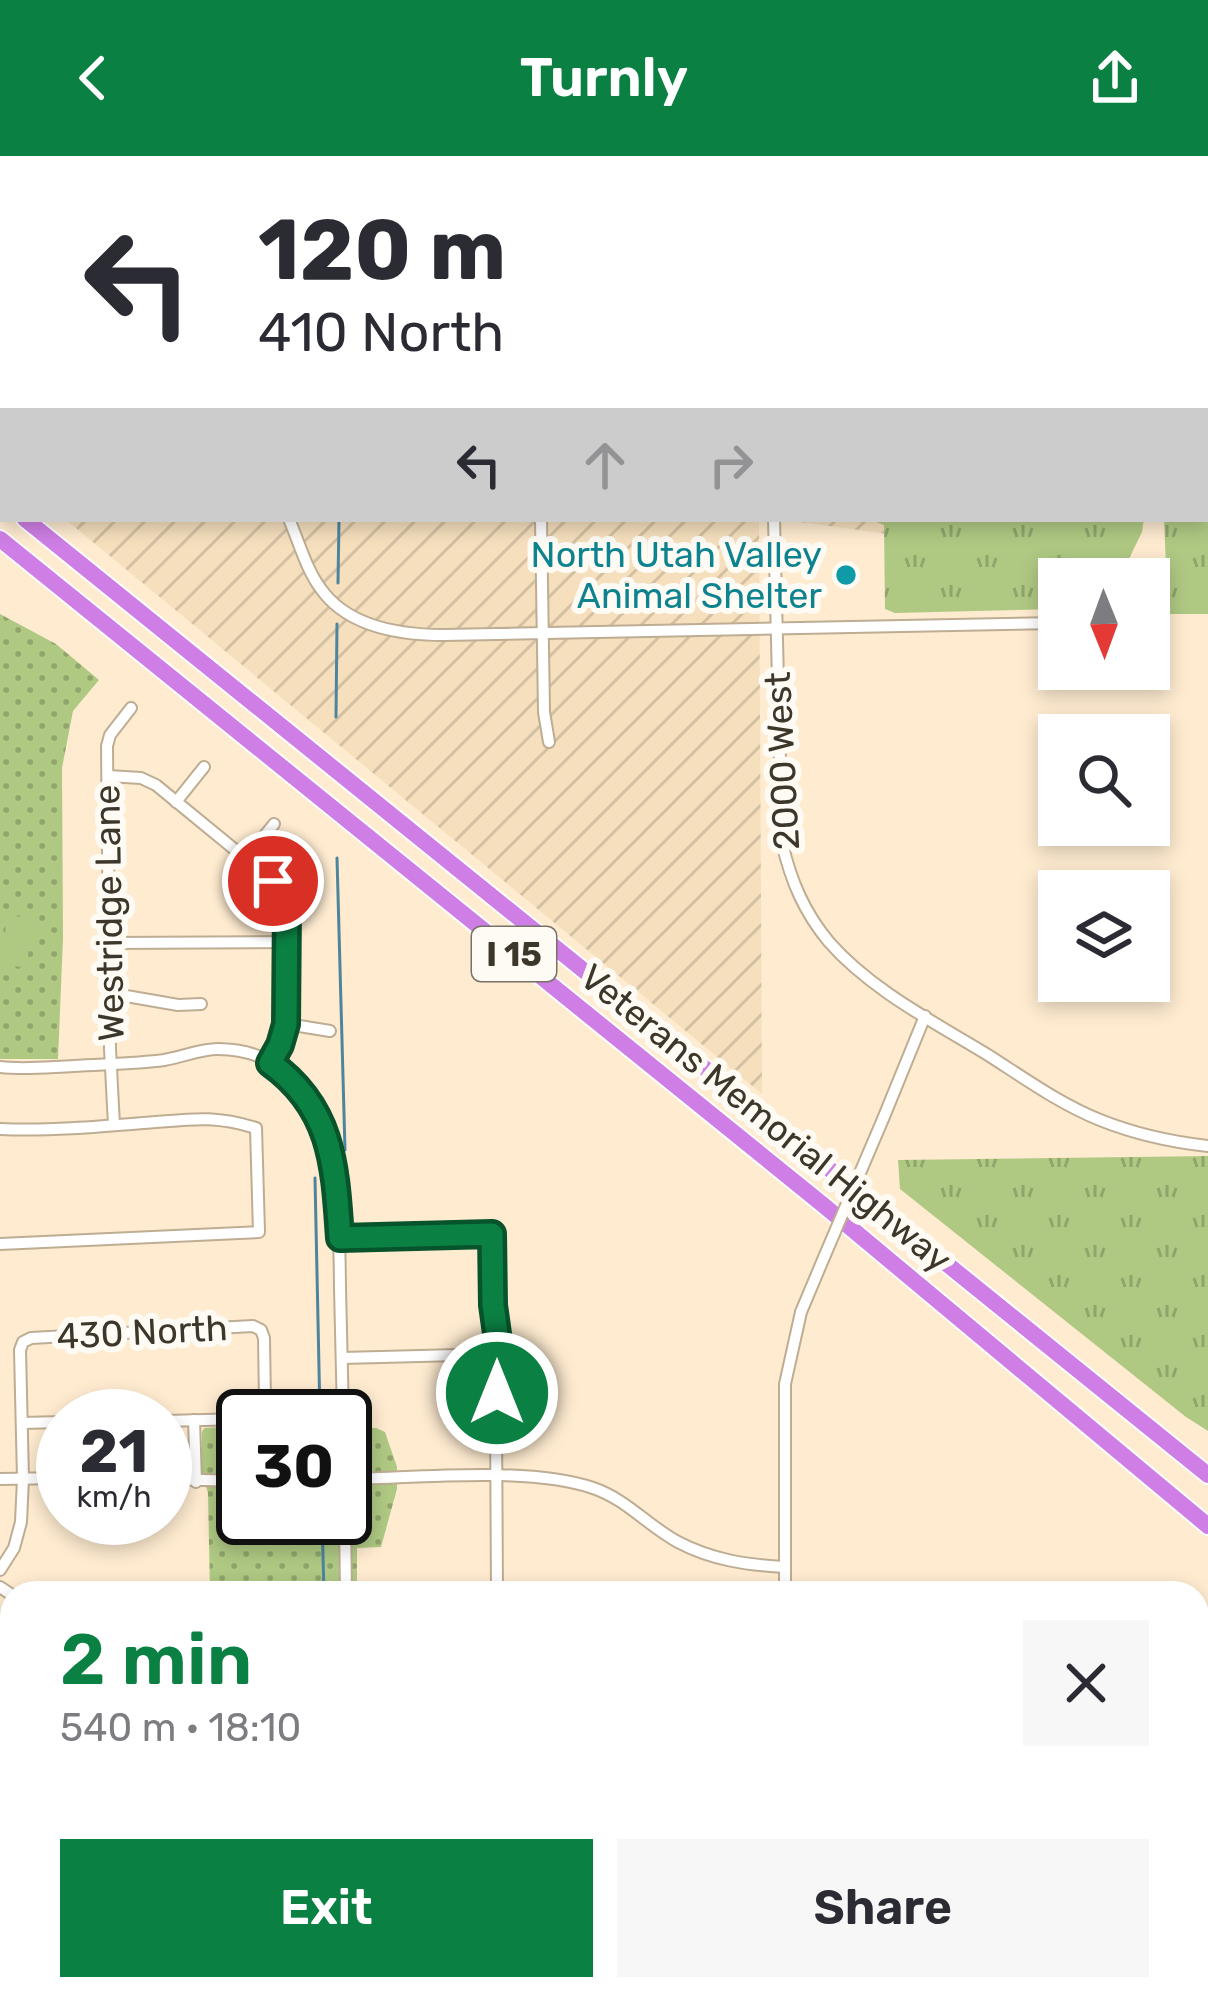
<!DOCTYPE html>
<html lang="en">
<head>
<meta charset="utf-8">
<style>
  :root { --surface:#fff; --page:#f7f7f7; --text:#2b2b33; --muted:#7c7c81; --accent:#0b8043 }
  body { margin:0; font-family:Rubik,sans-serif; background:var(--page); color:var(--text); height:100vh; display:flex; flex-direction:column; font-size:45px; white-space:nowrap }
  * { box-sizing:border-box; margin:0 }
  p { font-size:39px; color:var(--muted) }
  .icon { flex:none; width:66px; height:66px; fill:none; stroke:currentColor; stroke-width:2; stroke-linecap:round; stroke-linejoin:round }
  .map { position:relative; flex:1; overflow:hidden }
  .panel { position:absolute; left:0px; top:1425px; width:1209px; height:420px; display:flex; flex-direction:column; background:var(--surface); border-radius:36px 36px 0 0; box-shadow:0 6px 18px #0003 }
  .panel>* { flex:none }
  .hud { position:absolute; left:0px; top:0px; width:1209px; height:366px; box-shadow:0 6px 18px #0003; background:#fff; color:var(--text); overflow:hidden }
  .needle { width:78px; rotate:179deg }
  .fabs { position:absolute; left:1038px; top:402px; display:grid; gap:24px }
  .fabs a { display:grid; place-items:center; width:132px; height:132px; border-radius:0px; background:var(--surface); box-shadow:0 6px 18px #0003; font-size:60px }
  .speed { position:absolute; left:36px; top:1233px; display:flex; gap:24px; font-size:60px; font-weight:700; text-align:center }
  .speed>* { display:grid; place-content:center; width:156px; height:156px; border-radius:50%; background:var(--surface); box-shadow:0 6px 18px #0003; line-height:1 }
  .speed small { font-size:30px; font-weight:400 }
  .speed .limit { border:6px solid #111; border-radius:18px; background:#fff; color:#111 }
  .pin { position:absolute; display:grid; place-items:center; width:102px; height:102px; color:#fff; margin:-51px; border:6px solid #fff; border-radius:50%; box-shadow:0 3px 12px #0007 }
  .me { position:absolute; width:132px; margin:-66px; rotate:0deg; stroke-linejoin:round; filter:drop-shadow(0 0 9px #0008) }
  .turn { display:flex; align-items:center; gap:42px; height:252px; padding:0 60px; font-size:54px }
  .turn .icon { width:156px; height:156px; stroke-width:2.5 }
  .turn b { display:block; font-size:84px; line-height:102px }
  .lanes { display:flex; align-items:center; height:114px; padding:0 60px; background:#0003; justify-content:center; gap:60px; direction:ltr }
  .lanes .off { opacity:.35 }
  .round { display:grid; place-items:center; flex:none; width:126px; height:126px; border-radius:0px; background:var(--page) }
  .overview { display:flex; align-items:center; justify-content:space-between; height:204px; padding:0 60px }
  h1 { font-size:72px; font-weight:600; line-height:90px; color:var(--accent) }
  .button { display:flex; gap:24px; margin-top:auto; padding:24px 60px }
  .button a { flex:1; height:138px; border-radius:0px; background:var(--accent); color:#fff; font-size:48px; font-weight:600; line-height:138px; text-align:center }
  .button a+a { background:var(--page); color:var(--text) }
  header { display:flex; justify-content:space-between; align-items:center; height:156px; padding:0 60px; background:var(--accent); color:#fff; font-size:54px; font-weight:600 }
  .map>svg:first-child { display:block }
  .built { fill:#f5dfbd }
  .industrial { fill:url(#industrial-furrows) }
  .grass { fill:url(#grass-tufts) }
  .park { fill:url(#park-dots) }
  .pitch { fill:#afc983 }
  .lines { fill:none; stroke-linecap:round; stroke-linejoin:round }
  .stream { stroke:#4d859e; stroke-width:3 }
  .minor-casing { stroke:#bead93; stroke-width:14 }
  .highway-casing { stroke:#fff; stroke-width:20 }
  .minor { stroke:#fff; stroke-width:10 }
  .highway { stroke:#ce7ee4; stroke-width:16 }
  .minor-bridge-casing { stroke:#bead93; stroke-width:14; stroke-linecap:butt }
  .minor-bridge { stroke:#fff; stroke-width:10 }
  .route-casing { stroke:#07532c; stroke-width:30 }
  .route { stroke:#0b8043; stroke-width:21 }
  .culture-dot { fill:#0f9aa8; stroke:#fefbf5; stroke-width:4.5 }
  .labels { text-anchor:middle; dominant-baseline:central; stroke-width:12; stroke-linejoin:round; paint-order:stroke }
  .shield { fill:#fefbf5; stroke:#777168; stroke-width:3 }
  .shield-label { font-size:33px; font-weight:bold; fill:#3d362b }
  .culture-label { font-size:36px; fill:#0d838f; stroke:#fefbf5; text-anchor:end }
  .street-label { font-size:36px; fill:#3d362b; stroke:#fefbf5 }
</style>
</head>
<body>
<header><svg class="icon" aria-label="back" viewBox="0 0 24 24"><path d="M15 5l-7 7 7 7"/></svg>Turnly<svg class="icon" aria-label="share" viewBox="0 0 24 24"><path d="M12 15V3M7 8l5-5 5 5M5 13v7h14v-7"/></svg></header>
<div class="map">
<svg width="1208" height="1845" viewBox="0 0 1208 1845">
  <defs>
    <pattern id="industrial-furrows" width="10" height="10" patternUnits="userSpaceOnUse" patternTransform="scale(3)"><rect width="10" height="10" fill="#f5dfbd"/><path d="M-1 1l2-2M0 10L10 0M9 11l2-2" fill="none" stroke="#d3c0a3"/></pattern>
    <pattern id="grass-tufts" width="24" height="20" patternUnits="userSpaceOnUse" patternTransform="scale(3)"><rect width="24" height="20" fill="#afc983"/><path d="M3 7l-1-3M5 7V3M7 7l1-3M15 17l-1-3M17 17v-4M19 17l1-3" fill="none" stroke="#90a46b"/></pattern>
    <pattern id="park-dots" width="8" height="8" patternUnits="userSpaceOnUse" patternTransform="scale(3)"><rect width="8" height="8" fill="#afc983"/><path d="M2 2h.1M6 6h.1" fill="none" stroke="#90a46b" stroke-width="1.8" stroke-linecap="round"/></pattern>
  </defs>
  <rect width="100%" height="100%" fill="#feebd0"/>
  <!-- built -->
  <polygon class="built" points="619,1833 761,1833 755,1845 619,1845"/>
  <!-- industrial -->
  <g class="industrial">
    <polygon points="0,0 1103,0 1103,3 3,3 3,312 0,309"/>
    <polygon points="65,363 759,363 762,938"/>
    <polygon points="778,363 1081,363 990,392"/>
  </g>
  <!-- grass -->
  <g class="grass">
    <rect x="779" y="0" width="330" height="3"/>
    <polygon points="1141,0 1208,0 1208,458 1168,458 1164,363 1206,363 1206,3 1141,3"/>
    <polygon points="869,363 1144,363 1142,376 1119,423 1059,423 1059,453 895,457 885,453 884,369"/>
    <polygon points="1208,1000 1208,1275 1186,1261 900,1033 898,1004"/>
  </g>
  <!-- park -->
  <g class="park">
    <polygon points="0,458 56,488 99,524 73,555 62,612 63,782 58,903 0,903"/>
    <polygon points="331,1243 344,1260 270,1260 273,1244"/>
    <polygon points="345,1261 353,1272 376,1272 385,1276 397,1311 397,1333 381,1391 357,1392 357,1437 210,1437 208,1337 202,1316 202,1276 204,1272 243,1270 243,1362 345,1362"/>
  </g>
  <!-- pitch -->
  <polygon class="pitch" points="8,759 36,763 25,812 0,807"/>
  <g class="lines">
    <!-- stream -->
    <g class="stream">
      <polyline points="389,3 391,0"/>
      <polyline points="338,427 339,363"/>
      <polyline points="336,561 337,468"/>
      <polyline points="337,702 345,994"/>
      <polyline points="315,1022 320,1260"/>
      <polyline points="322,1362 324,1437"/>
      <polyline points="359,1845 360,1833"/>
    </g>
    <defs>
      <g id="minor">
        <polyline points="45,0 45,3"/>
        <polyline points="536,0 536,3"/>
        <polyline points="767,0 767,3"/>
        <path d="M 289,363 C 299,386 306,413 321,433 C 348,471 402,479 444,479 L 1059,467"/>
        <polyline points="541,363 544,556 549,586"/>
        <path d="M 774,363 L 782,687 C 791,725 804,756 829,786 C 871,834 934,866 988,899 C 1024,922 1060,948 1100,964 C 1135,978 1171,986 1208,990"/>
        <path d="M 108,620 L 141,622 L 156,629 L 273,725 L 284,738 L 287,749 C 287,799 297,864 270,907"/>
        <polyline points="176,646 204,611"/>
        <polyline points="246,703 274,668"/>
        <polyline points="109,787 287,786"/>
        <polyline points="109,837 178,849 201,848"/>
        <polyline points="287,868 330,875"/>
        <path d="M 0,911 C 24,914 49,911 73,910 C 103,908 134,908 164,904 C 182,901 200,893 218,893 C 340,894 339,1045 340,1132 C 341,1175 342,1217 343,1260"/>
        <polyline points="883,963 925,860"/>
        <polyline points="114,969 110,893 107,590 110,579 131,552"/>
        <path d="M 0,973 C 47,975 96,971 143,967 C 188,964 211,958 256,972 L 259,1076 L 0,1088"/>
        <polyline points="340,1082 492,1079 493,1149 498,1212 496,1261 497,1437"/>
        <polyline points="342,1202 498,1198"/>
        <polyline points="194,1264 196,1326"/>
        <polyline points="165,1265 243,1263"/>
        <polyline points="22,1267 63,1266"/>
        <polyline points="0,1323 63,1322"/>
        <polyline points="165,1323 243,1325"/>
        <path d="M 345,1323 C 417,1322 527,1310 593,1332 C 626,1343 648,1370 678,1386 C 712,1404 747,1409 785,1411"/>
        <polyline points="345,1362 346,1437"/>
        <polyline points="0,1414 14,1392 21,1366 23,1323 20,1194 23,1186 31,1182 253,1170 261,1174 264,1182 265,1247 259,1260"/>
        <polyline points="0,1431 12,1439"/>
        <polyline points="785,1437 785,1228 801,1156 825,1099"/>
        <polyline points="0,1636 12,1645"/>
        <polyline points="1139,1833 1143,1845"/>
        <polyline points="336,1845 336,1833"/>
        <polyline points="768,1845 773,1833"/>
      </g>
      <g id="highway">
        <polyline points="0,343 3,345"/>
        <polyline points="25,363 1208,1319"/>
        <polyline points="0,383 822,1048 1208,1370"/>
      </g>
    </defs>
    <!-- minor casing -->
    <use href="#minor" class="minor-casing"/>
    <!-- highway casing -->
    <use href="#highway" class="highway-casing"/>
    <!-- minor -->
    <use href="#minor" class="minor"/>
    <!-- highway -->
    <use href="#highway" class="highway"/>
    <defs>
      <polyline id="minor-bridge" points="825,1099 883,963"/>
    </defs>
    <!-- minor-bridge casing -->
    <use href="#minor-bridge" class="minor-bridge-casing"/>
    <!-- minor-bridge -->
    <use href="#minor-bridge" class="minor-bridge"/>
  </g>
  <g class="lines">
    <defs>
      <path id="route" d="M 273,725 L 284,738 L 287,749 L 286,868 L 280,889 L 270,907 C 333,952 335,1010 340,1082 L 492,1078 L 493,1149 L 498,1185 L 497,1237"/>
    </defs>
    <!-- route casing -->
    <use href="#route" class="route-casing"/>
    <!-- route -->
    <use href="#route" class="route"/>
  </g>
  <!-- markers -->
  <circle class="culture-dot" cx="846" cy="419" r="12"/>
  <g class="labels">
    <!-- shield labels -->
    <rect class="shield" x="472" y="771" width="84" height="54" rx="9"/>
    <g class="shield-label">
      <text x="514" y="798">I 15</text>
    </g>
    <!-- culture labels -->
    <g class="culture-label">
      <text x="822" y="398">North Utah Valley<tspan x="822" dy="41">Animal Shelter</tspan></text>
    </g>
    <!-- street labels -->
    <g class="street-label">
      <text transform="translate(782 605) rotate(-93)">2000 West</text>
      <text transform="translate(109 757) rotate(-91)">Westridge Lane</text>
      <text transform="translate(766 962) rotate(39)">Veterans Memorial Highway</text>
      <text transform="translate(142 1176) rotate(-3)">430 North</text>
    </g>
  </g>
</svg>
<div class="fabs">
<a><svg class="needle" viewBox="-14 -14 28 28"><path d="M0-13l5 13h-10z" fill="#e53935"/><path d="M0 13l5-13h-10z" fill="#7c7c81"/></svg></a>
<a><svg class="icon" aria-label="search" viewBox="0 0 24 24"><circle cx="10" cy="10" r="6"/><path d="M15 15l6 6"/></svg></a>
<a><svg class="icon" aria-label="layers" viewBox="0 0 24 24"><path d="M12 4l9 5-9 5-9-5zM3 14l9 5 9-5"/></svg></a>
</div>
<div class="speed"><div>21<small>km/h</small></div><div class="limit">30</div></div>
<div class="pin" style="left:273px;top:725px;background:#d93025"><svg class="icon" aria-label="arrive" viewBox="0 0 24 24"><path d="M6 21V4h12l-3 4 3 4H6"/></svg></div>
<svg class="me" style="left:497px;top:1237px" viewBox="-20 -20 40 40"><circle r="17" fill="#0b8043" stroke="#fff" stroke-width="3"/><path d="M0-11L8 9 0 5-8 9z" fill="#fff"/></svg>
<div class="hud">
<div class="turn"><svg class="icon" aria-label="left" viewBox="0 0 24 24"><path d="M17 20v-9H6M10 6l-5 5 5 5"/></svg><div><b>120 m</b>410 North</div></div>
<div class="lanes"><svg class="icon" aria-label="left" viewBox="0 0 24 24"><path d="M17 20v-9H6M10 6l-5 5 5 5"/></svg><svg class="icon off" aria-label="ahead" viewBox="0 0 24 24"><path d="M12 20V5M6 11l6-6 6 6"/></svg><svg class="icon off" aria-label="right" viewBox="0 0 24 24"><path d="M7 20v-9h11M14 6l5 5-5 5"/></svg></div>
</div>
<section class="panel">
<div class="overview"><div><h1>2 min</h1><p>540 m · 18:10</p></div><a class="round"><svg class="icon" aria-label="close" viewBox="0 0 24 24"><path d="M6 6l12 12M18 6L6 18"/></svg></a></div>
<div class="button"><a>Exit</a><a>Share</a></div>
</section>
</div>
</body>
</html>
